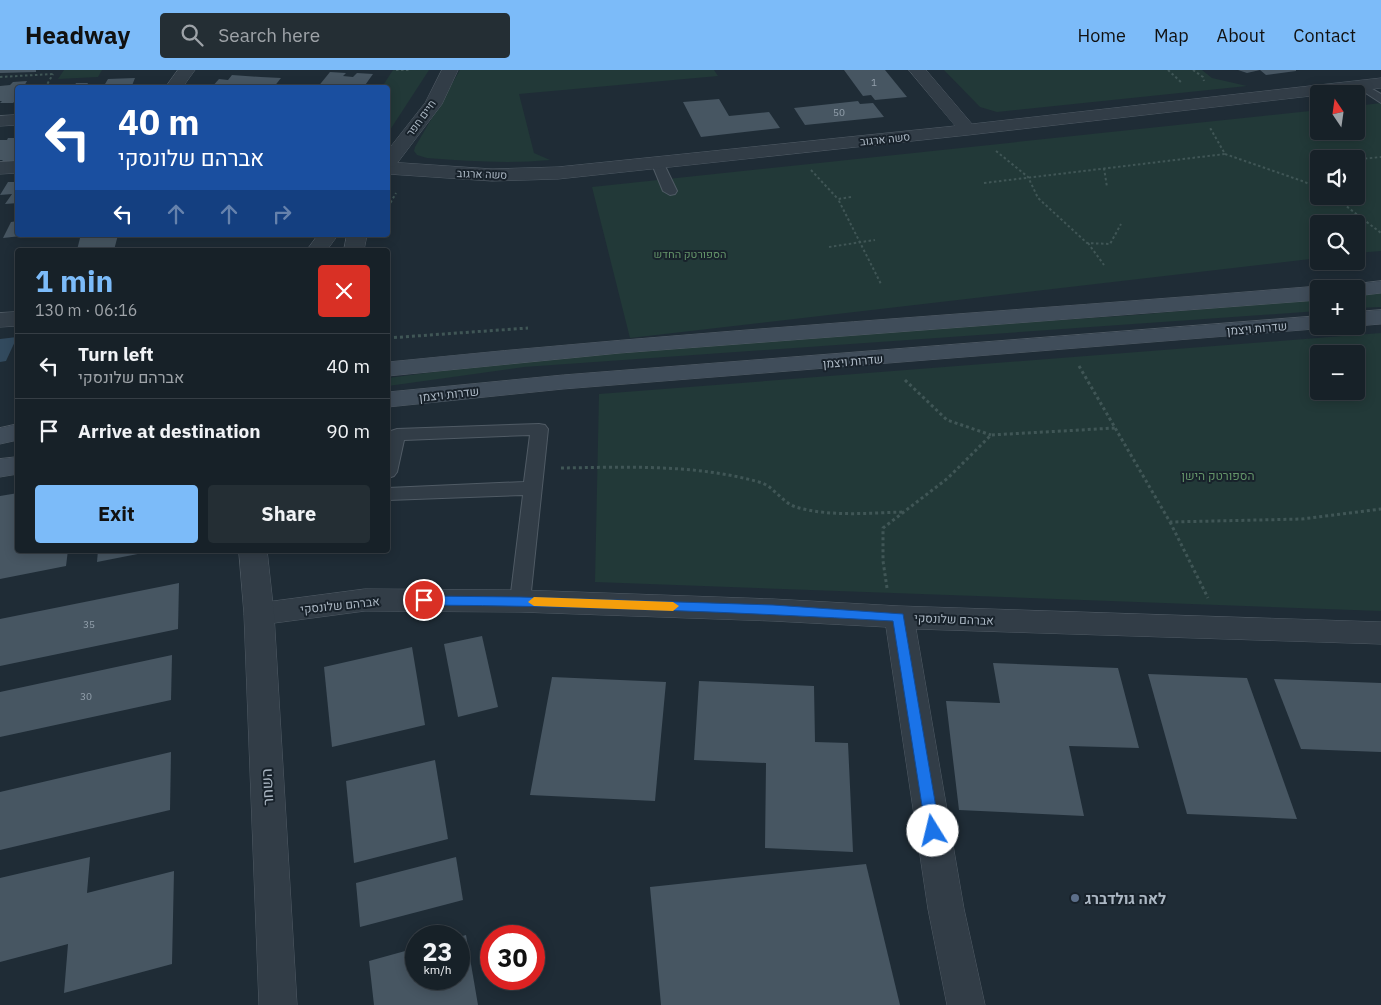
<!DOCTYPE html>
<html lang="en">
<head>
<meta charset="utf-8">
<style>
  :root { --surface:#172128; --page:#242e34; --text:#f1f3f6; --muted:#9ea3a8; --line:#363e45; --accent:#7cbbf9 }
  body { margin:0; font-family:"IBM Plex Sans",Heebo,sans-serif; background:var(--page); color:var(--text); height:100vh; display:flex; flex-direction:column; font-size:19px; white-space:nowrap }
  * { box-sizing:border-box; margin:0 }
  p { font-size:16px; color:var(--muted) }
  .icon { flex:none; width:28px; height:28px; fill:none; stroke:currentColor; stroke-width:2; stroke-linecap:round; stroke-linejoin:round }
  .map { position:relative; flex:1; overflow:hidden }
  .side { position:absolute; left:15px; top:178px; width:375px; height:305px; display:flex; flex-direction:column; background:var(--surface); border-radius:5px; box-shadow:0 2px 12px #0003,0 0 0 1px var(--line) }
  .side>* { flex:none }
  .guide { position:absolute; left:15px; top:15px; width:375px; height:152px; border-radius:5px; box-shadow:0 2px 12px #0003,0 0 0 1px var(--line); background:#1a4fa0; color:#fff; overflow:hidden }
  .needle { width:32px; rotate:347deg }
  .controls { position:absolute; left:1310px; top:15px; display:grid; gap:10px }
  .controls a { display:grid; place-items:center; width:55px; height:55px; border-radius:5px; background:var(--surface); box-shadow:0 2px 12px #0003,0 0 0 1px var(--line); font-size:25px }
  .speed { position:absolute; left:405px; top:855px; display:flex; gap:10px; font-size:25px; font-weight:700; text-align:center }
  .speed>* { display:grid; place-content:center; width:65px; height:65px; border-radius:50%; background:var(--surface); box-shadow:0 2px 12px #0003,0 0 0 1px var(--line); line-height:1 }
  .speed small { font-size:12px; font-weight:400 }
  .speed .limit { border:8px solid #d22; background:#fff; color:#111 }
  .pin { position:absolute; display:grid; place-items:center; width:42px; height:42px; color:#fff; margin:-21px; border:2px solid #fff; border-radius:50%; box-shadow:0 1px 5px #0007 }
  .me { position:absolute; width:55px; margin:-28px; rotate:351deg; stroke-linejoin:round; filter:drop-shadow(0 0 4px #0008) }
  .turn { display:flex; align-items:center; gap:18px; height:105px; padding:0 20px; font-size:22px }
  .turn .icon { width:65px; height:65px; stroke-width:2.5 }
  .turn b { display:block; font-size:35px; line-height:42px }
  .lanes { display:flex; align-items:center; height:48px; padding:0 20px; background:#0003; justify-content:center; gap:25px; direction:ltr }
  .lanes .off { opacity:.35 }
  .round { display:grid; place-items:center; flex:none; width:52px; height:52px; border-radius:5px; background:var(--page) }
  .head { display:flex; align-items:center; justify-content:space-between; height:85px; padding:0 20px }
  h1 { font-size:30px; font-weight:700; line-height:38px; color:var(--accent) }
  .primary-button { display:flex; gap:10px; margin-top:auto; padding:10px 20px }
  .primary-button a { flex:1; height:58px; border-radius:5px; background:var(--accent); color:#111; font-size:20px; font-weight:700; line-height:58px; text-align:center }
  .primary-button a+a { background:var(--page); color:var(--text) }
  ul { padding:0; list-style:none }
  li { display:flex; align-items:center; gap:15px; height:65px; padding:0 20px; border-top:1px solid var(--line) }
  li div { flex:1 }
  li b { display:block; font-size:19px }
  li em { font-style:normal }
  header { display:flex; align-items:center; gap:30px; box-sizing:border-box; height:70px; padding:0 25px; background:var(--accent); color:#111 }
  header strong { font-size:24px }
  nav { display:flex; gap:28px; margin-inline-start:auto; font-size:18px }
  .search { width:350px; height:45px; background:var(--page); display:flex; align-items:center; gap:12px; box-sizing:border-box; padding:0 18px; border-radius:5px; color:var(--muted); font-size:19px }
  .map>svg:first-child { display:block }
  .green { fill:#223938; fill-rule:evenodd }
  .water { fill:#324a5e }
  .building { fill:#475662 }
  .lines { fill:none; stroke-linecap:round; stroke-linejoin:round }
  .service-casing { stroke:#505b65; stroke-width:2 }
  .minor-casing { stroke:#505b65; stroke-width:1 }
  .tertiary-casing { stroke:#505b65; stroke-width:1 }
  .secondary-casing { stroke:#505b65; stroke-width:1 }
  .path-far1 { stroke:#405656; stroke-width:2; stroke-dasharray:2.5 2.5; stroke-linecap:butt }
  .path { stroke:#405656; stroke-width:3; stroke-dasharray:3 3; stroke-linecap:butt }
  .service { fill:#323d47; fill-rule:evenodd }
  .minor { fill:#323d47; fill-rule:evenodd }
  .tertiary { fill:#323d47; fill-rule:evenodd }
  .secondary { fill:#404d5a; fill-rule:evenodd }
  .route { fill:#1a73e8; stroke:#114b97 }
  .slow { fill:#f59e0b }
  .service-dot { fill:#5c6f8a; stroke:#18222b; stroke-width:2 }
  .labels { text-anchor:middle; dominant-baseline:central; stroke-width:4; stroke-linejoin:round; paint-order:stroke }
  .number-label { font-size:10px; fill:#93a0ac }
  .far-street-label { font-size:11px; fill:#acb8c4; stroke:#18222b }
  .far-park-label { font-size:11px; fill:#649469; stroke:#18222b }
  .street-label { font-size:12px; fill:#acb8c4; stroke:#18222b }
  .park-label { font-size:12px; fill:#649469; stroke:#18222b }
  .near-street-label { font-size:15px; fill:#acb8c4; stroke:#18222b }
  .near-poi-label { font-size:15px; font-weight:bold; fill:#acb8c4; stroke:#18222b; text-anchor:start }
</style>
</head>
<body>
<header>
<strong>Headway</strong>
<div class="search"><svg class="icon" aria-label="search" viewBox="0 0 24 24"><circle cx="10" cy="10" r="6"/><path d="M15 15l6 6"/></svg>Search here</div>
<nav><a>Home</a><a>Map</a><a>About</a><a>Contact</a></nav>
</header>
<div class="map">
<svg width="1381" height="935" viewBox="0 0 1381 935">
  <rect width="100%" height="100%" fill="#1f2c36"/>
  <!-- green -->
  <g class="green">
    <polygon points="64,0 102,0 98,7 58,9"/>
    <polygon points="393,0 429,0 388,63 388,39 391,33 388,32 388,18 382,17"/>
    <path d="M 460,0 L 714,0 L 718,6 L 519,24 L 534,83 L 550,90 C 508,94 468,91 427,88 L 417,85 L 414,81 L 415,77 Z"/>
    <polygon points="944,0 1202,0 1212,8 1247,16 997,42 980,37"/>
    <path d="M 1381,33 L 1381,181 L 1356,183 L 1356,154 L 1319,154 L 1319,188 L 630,268 L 592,117 L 1319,40 L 1319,61 L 1356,61 L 1356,36 ZM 1319,89 L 1356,89 L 1356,126 L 1319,126 Z"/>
    <polygon points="1381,223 1381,237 1356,238 1356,225"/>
    <polygon points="1319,229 1319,241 524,297 388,316 388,308 510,292 796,268 1135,245"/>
    <path d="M 1381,263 L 1381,541 L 595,512 L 599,324 ZM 1319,284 L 1356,284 L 1356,321 L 1319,321 Z"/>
  </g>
  <!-- water -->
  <polygon class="water" points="17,267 6,291 0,292 0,269"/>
  <!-- building -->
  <g class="building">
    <polygon points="0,0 36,0 36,2 0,3"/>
    <polygon points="844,0 885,0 907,27 875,30 871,25 863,26"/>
    <polygon points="1238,0 1296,0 1296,1 1266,5 1260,0 1247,3"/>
    <polygon points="330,2 346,3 343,6 353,7 357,3 373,4 363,18 317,18"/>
    <polygon points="232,5 261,7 281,8 273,18 211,18 219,9 228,10"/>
    <polygon points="135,8 131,18 73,18 76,13 88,13 87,15 105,14 108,9"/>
    <polygon points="27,11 23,18 18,18 18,28 13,33 0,33 2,31 0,31 0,16 10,15 13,12"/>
    <polygon points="719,29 729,46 769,42 780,58 701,67 683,32"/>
    <polygon points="858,31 860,34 873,33 884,47 805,55 794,38"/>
    <polygon points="8,68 18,68 18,91 0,93 3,90 0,90 0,70 7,70"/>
    <polygon points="8,112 18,112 18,133 5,134 12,124 0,125"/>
    <polygon points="18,151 18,165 21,166 3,168 11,152"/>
    <polygon points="118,165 114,180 77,180 80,168"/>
    <polygon points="18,423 18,480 68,480 66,496 0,509 0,426"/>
    <polygon points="98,480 153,480 153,481 97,492"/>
    <polygon points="179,513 178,559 0,596 0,549"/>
    <polygon points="482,566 498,637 458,647 444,574"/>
    <polygon points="412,577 425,655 332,677 324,597"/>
    <polygon points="172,585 171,630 0,667 0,622"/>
    <polygon points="993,593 1118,598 1139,678 1069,676 1084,746 959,740 946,631 1000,633"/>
    <polygon points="1148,604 1247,608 1297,749 1187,744"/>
    <polygon points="552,607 666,612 655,731 530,725"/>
    <polygon points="1274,609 1381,613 1381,682 1301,679"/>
    <polygon points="699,611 814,616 815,672 848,673 853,782 765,778 766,693 694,690"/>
    <polygon points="171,682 170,740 0,780 0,722"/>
    <polygon points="435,690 448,769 354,793 346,711"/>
    <polygon points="90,787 87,823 174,801 172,894 64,923 68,874 0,892 0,808"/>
    <polygon points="456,787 463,830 360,857 356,813"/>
    <polygon points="866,794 900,935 661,935 650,817"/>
    <polygon points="466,865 478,935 374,935 369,891 416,878 416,909 459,909 459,867"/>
  </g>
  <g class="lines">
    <defs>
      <g id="service">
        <polygon points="1362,13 1381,24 1381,33 1358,18 1356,16"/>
        <polygon points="658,90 664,94 677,121 675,124 670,125 663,121 652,94"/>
        <polygon points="539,354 545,355 548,359 530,531 527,536 520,538 513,536 510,531 523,425 388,430 388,418 524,412 530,365 404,370 397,402 394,406 388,408 388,369 391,361 397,359"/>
      </g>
      <g id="minor">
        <polygon points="178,0 195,0 182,18 165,18"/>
        <polygon points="909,0 926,0 972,54 1381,8 1381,18 968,65 558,109 492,111 388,104 388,92 492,99 558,97 955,56"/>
        <polygon points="18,45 18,55 0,56 0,46"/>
        <polygon points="18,91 18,103 0,104 0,92"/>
        <polygon points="18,242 18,256 0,257 0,243"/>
        <polygon points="365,519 520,520 773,529 899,536 1381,552 1381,574 916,559 964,839 985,935 947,935 928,839 886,557 773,551 520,542 365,541 259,555 249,552 244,544 249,536 259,533"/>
      </g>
      <g id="tertiary">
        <polygon points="442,0 458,0 442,34 395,96 388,97 388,80 425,33"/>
        <polygon points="318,165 338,165 327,180 307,180"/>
        <polygon points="347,165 367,165 364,180 344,180"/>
        <polygon points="239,480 267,480 274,544 297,935 259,935 244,544"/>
      </g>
      <g id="secondary">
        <polygon points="1381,211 1381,223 1356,226 1356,219 1346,219 1348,215"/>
        <path d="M 1319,216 L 1327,219 L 1319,219 L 1319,230 L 620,283 L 388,306 L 388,292 C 698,260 1009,242 1319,216 Z"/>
        <polygon points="1381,240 1381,254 1356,256 1356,242"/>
        <polygon points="1319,246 1319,256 1328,256 1327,258 563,319 388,337 388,322 563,305"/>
        <polygon points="18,354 18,370 0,374 0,358"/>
        <polygon points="18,387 18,404 0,407 0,389"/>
      </g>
    </defs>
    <!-- service casing -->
    <use href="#service" class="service-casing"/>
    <!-- minor casing -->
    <use href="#minor" class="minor-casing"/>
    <!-- tertiary casing -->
    <use href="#tertiary" class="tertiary-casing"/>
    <!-- secondary casing -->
    <use href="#secondary" class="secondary-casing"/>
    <!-- path-far1 -->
    <g class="path-far1">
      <polyline points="396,0 410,0"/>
      <polyline points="1168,0 1182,13"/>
      <polyline points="1193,0 1203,7 1204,11"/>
      <polyline points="0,7 53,4"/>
      <polyline points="45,18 53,4"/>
      <polyline points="996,81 1028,107 1038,128 1087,173 1110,174 1121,154"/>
      <polyline points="1225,84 1305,112 1319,120"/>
      <polyline points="1104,98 1107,117"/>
      <polyline points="1356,99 1361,89 1381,87"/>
      <polyline points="811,100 838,129"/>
      <polyline points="984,113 1225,84 1209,56"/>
      <polyline points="1330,126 1341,132 1381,163"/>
      <polyline points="851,127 838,129 881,214"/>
      <polyline points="1341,132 1344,126"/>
      <polyline points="388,137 396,123"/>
      <polyline points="1088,173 1104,195"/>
      <polyline points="829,177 875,170"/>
      <polyline points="1330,200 1343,198"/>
    </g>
    <!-- path -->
    <g class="path">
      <polyline points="388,268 528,258"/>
      <polyline points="1079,296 1170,452 1302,449 1381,439"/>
      <polyline points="905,310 947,350 991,365"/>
      <path d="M 561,398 C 626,397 695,394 759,412 C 773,415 782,433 796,437 C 829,447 870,443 903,442"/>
      <polyline points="1170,452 1208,528"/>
      <polyline points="887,518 883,491 883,458 948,408 991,365 1115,358"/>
    </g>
    <!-- service -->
    <use href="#service" class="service"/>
    <!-- minor -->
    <use href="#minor" class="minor"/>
    <!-- tertiary -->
    <use href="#tertiary" class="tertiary"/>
    <!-- secondary -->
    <use href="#secondary" class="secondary"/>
  </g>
  <!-- route -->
  <path class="route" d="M 424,526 L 520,527 L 773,535 L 903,544 L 940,761 L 938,766 L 933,767 L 928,766 L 926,761 L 893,551 C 737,542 580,536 424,535 L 418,530 Z"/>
  <!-- slow -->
  <polygon class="slow" points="534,527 673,532 679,536 673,541 534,536 528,532"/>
  <!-- markers -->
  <circle class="service-dot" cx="1075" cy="828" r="5"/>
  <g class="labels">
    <!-- number labels -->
    <g class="number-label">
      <text x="874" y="12">1</text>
      <text x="839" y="42">50</text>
      <text x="89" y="554">35</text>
      <text x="86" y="626">30</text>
    </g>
    <!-- far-street labels -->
    <g class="far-street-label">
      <text transform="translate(421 48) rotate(-54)">חיים חפר</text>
      <text transform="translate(885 69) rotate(-6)">סשה ארגוב</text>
      <text transform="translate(482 104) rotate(2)">סשה ארגוב</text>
    </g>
    <!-- far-park labels -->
    <g class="far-park-label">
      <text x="690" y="184">הספורטק החדש</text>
    </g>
    <!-- street labels -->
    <g class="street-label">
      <text transform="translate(1257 258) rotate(-5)">שדרות ויצמן</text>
      <text transform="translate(853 291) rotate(-5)">שדרות ויצמן</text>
      <text transform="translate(449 324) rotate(-6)">שדרות ויצמן</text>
      <text transform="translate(340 535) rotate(-6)">אברהם שלונסקי</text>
      <text transform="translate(954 549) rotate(2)">אברהם שלונסקי</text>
    </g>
    <!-- park labels -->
    <g class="park-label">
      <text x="1218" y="405">הספורטק הישן</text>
    </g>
    <!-- near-street labels -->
    <g class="near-street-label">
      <text transform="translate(267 717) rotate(-93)">השחר</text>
    </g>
    <!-- near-poi labels -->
    <g class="near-poi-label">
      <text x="1085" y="828">לאה גולדברג</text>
    </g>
  </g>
</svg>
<div class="controls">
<a><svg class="needle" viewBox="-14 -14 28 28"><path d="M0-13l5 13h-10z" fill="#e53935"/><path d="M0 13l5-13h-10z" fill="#9ea3a8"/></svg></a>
<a><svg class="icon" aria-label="sound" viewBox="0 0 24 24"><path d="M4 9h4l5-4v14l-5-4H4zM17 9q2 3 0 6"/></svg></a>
<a><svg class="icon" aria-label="search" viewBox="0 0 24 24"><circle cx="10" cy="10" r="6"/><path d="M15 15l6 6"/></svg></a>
<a>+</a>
<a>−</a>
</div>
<div class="speed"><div>23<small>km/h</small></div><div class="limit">30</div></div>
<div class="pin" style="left:424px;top:530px;background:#d93025"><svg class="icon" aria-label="arrive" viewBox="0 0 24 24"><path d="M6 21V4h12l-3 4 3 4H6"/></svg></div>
<svg class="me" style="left:933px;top:761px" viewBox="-20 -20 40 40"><circle r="19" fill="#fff"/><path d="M0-13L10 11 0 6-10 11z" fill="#1a73e8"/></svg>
<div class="guide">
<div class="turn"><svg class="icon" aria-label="left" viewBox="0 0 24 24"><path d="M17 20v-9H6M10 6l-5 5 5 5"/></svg><div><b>40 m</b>אברהם שלונסקי</div></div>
<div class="lanes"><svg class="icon" aria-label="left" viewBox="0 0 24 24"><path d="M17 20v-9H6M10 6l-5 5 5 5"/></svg><svg class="icon off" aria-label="ahead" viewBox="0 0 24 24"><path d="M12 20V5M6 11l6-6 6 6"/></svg><svg class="icon off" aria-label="ahead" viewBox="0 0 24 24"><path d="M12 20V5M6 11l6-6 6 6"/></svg><svg class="icon off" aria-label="right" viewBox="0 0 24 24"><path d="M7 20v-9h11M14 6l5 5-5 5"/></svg></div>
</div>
<section class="side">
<div class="head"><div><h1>1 min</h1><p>130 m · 06:16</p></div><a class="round" style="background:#d93025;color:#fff"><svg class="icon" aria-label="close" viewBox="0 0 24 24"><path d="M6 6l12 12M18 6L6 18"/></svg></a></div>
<ul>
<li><svg class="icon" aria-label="left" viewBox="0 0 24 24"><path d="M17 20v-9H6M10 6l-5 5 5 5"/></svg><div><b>Turn left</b><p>אברהם שלונסקי</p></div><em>40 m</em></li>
<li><svg class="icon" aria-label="arrive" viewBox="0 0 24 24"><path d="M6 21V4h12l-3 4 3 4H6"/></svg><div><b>Arrive at destination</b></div><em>90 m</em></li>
</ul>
<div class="primary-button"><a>Exit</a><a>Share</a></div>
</section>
</div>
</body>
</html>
